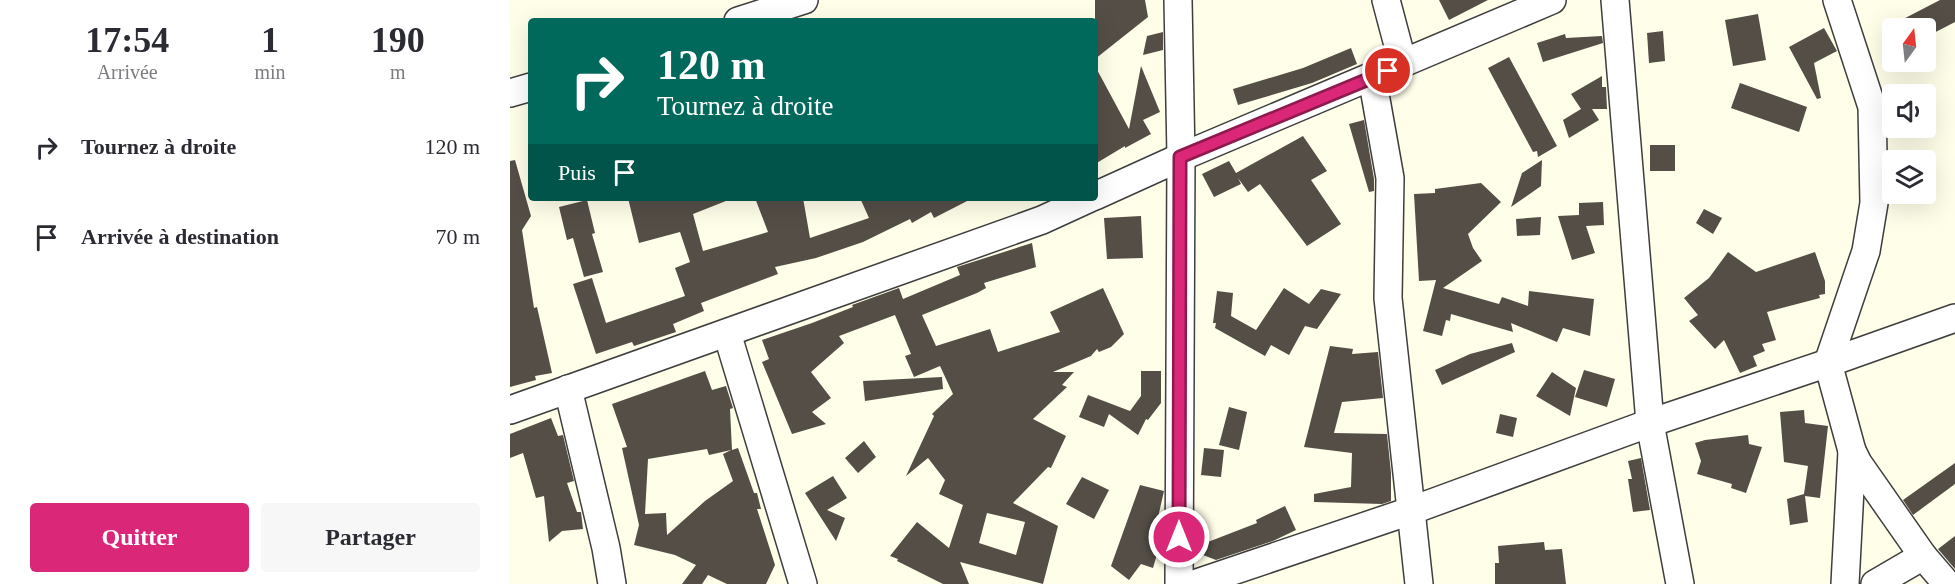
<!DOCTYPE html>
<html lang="fr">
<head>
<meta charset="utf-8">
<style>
  :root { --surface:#fff; --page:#f7f7f7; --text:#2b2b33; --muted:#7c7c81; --accent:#db2777 }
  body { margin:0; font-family:Georgia,serif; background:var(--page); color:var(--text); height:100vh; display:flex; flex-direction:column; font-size:22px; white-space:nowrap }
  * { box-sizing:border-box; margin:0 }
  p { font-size:20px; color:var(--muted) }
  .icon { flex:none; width:33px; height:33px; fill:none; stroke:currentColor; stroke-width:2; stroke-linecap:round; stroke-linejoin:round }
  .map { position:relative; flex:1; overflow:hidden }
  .side { display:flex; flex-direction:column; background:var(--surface); width:510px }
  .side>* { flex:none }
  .guide { position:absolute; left:18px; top:18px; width:570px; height:183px; border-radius:6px; box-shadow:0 6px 24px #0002; background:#00695c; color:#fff; overflow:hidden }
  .needle { width:39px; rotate:15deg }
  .buttons { position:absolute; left:1372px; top:18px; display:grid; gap:12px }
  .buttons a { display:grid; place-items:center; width:54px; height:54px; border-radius:6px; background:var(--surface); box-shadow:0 6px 24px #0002; font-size:30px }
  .pin { position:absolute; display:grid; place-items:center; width:51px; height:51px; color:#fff; margin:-26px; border:3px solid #fff; border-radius:50%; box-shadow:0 2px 6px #0007 }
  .me { position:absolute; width:66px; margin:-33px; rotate:0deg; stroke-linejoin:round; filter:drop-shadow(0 0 4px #0008) }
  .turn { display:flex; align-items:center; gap:21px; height:126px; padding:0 30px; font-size:27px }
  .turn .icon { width:78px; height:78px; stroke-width:2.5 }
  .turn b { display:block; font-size:42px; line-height:51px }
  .then { display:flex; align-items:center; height:57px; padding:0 30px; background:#0003; gap:12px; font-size:22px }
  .eta { display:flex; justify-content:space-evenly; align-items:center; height:102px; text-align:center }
  .eta b { font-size:36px; font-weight:600; line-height:42px }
  .button { display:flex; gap:12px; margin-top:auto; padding:12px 30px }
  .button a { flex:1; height:69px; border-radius:6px; background:var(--accent); color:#fff; font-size:24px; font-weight:600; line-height:69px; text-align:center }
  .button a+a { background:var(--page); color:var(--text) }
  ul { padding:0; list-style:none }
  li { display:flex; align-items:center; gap:18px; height:90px; padding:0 30px }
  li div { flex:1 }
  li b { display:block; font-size:22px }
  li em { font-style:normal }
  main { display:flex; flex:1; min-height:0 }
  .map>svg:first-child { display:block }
  .building { fill:#544e47; fill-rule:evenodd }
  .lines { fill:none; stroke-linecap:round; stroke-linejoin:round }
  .minor-casing { stroke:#3e3e3e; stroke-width:30 }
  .minor { stroke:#fff; stroke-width:27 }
  .route-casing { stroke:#8e194d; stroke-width:15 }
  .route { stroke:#db2777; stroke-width:10 }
</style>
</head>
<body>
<main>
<section class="side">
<div class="eta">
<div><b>17:54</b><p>Arrivée</p></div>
<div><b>1</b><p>min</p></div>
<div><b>190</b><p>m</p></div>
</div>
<ul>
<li><svg class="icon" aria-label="right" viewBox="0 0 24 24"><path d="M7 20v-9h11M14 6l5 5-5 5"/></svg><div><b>Tournez à droite</b></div><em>120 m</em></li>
<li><svg class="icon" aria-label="arrive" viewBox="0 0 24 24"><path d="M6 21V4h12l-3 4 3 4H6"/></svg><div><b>Arrivée à destination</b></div><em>70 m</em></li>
</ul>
<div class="button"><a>Quitter</a><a>Partager</a></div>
</section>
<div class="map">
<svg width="1445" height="584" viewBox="0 0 1445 584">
  <rect width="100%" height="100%" fill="#fffee9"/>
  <!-- building -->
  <g class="building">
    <polygon points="585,0 635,0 638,17 585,59"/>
    <polygon points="929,0 978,0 939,20"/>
    <polygon points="1430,0 1445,0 1445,22 1416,37 1416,28 1376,28"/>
    <polygon points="1248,14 1256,60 1223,66 1215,20"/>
    <polygon points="1314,28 1327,51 1304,63 1311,98 1307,99 1279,47"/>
    <polygon points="1153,31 1155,61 1139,63 1137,33"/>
    <polygon points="653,32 653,50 633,55 637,36"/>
    <polygon points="1055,34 1056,38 1092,36 1093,43 1033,62 1027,43"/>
    <polygon points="841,48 847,64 802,83 728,105 723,89 793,68"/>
    <polygon points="999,57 1047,146 1028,157 1027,151 1023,152 978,68"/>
    <polygon points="585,66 619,129 631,66 650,112 633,120 641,134 615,148 615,146 585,164"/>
    <polygon points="1092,76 1092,87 1096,87 1097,109 1082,109 1089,120 1059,138 1053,120 1071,109 1061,94"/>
    <polygon points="1230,83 1297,107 1289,132 1221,108"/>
    <polygon points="854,120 864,179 864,191 859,192 839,124"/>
    <polygon points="793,136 817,171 801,180 831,224 797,246 750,184 738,192 728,178 731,184 704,197 692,174 719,161 726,173"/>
    <rect x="1140" y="145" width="25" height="26"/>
    <polygon points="5,160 21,216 12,230 24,308 27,307 42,373 25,376 26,380 0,387 0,161"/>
    <polygon points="1032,160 1031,186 1001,207 1012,173"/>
    <polygon points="971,183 991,202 958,234 963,248 972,261 933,288 989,304 992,297 1018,306 1019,291 1084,299 1080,336 1053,328 1047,342 1001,323 1003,332 941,314 940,321 936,320 932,336 913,331 926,280 909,281 904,194 925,193 925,189"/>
    <polygon points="118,198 221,198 221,199 183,214 193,251 258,232 245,198 293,198 300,238 359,218 350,198 463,198 424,218 421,212 402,223 400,219 353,242 306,258 265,267 268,274 191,303 194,311 163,324 166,332 124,346 122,342 86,354 63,284 82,278 96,323 175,296 165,268 180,262 170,232 129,243"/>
    <polygon points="77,200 85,233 82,234 93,272 74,277 63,238 57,240 49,207"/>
    <polygon points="1093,202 1094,225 1076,226 1085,253 1062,260 1048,216 1069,215 1069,203"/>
    <polygon points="1194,209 1212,218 1203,234 1186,223"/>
    <polygon points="631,216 633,258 597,259 594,218"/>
    <polygon points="1031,217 1030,235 1007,236 1006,219"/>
    <path d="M 522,243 L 526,267 L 474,283 L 476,288 L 467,293 L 412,315 L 426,346 L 480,329 L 488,352 L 550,332 L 540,312 L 593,288 L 614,334 L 601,347 L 589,352 L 587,349 L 581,356 L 543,372 L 564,372 L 552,385 L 557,387 L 523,419 L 556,436 L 541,468 L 538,467 L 503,503 L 548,526 L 533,584 L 450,562 L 459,584 L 433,584 L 387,561 L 388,559 L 380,556 L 407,522 L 439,548 L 453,505 L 429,494 L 435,480 L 418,458 L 396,476 L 424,416 L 422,414 L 443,394 L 430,366 L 404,377 L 395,356 L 401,354 L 385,315 L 329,336 L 334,343 L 301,372 L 321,398 L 302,412 L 316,424 L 282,434 L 252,362 L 259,359 L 252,340 L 302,323 L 343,307 L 342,305 L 389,288 L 393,299 L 450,275 L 447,267 ZM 477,513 L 515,522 L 506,555 L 469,543 Z"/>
    <polygon points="1218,252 1246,272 1305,252 1315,281 1315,294 1309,295 1310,298 1257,312 1266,340 1252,344 1255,351 1243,356 1247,366 1230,373 1214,340 1205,349 1179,321 1188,315 1174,298 1199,278"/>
    <polygon points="774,288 799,304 811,289 831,294 807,329 795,326 779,355 761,345 755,356 705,328 706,323 703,323 707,291 723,293 721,316 746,330"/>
    <polygon points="1002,343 1005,352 932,385 925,370 960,354"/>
    <polygon points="820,346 843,349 842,354 868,352 873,398 832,402 824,433 877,434 881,473 881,501 872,504 804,502 804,494 841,487 842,453 794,447"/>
    <polygon points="1074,370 1105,379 1097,407 1065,397"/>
    <path d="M 195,371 L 202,390 L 216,386 L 223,408 L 220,409 L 222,450 L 228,448 L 244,493 L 247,493 L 251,509 L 247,509 L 265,565 L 256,584 L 217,584 L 198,575 L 192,584 L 172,584 L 186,565 L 165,555 L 124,545 L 129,525 L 112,448 L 117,447 L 102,404 ZM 197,449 L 199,455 L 221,450 L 213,454 L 223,481 L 195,501 L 157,535 L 156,513 L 135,514 L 138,459 Z"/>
    <polygon points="631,371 651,371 651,403 638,420 636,419 628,435 599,414 594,427 569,417 578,395 620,411 631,396"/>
    <polygon points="1042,372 1066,388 1060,416 1026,396"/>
    <polygon points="432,377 433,389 355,401 353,381"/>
    <polygon points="719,407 737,412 729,450 709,445"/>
    <polygon points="1294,410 1295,423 1318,426 1310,498 1295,496 1298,522 1280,525 1277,499 1294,494 1298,466 1274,462 1270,412"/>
    <polygon points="990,414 1007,418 1003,437 986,433"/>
    <polygon points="41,418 48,436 53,435 64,481 57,483 67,512 71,512 73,529 52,531 39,542 34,496 26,498 13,453 0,458 0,434"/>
    <polygon points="1238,435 1239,444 1252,447 1236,493 1221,488 1222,484 1187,474 1191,461 1185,443 1195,440"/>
    <polygon points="354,441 366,457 348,473 335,458"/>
    <polygon points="694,448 714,450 711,477 691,475"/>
    <polygon points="1131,458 1140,510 1123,512 1118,479 1122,479 1118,461"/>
    <polygon points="1445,463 1445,484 1403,515 1393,500"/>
    <polygon points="323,476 337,498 317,510 335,518 326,541 295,493"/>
    <polygon points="572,477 599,490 584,519 556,504"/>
    <polygon points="630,485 654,491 644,535 652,537 643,568 631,564 619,580 601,566"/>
    <polygon points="775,506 786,530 763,541 706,560 685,552 685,547 747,523 746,520"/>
    <polygon points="1445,536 1445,569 1428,549"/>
    <polygon points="1034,542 1035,550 1052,549 1056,584 985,584 985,563 989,563 988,546"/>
  </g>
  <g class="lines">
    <defs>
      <g id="minor">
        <polyline points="668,0 671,157 669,584"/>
        <polyline points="876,0 893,64"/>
        <polyline points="1105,0 1140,423 1170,584"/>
        <polyline points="1327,0 1362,107 1364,203 1356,251 1318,363 1445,318"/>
        <polyline points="228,21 294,0"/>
        <polyline points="862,77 880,178 878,298 909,584"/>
        <polyline points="0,93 21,87"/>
        <polyline points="585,196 671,157 1042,0"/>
        <polyline points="217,333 293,584"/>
        <polyline points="58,389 96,548 102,584"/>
        <polyline points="0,410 532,220 580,198"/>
        <polyline points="684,584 900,511 1140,423 1318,363 1342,451 1348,463 1413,556 1437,584"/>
        <polyline points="1335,584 1342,451"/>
        <polyline points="1365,584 1413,556"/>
      </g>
    </defs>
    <!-- minor casing -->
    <use href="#minor" class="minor-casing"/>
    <!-- minor -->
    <use href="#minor" class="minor"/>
  </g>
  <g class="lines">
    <defs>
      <polyline id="route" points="669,537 670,157 878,71"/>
    </defs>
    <!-- route casing -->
    <use href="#route" class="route-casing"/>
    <!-- route -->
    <use href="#route" class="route"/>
  </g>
</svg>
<div class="buttons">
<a><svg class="needle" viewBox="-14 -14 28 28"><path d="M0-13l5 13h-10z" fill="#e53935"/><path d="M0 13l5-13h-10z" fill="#7c7c81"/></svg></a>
<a><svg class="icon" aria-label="sound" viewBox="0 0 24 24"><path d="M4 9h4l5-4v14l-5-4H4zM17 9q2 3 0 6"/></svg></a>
<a><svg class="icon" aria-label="layers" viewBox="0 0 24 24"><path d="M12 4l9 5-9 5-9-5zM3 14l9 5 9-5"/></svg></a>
</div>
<div class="pin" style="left:878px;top:71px;background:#d93025"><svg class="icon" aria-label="arrive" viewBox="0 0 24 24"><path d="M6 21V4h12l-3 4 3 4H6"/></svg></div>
<svg class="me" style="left:669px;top:537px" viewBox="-20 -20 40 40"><circle r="17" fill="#db2777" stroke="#fff" stroke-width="3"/><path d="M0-11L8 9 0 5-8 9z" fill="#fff"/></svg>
<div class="guide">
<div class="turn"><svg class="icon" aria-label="right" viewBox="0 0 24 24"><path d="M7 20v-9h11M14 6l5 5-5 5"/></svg><div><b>120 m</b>Tournez à droite</div></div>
<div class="then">Puis<svg class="icon" aria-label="arrive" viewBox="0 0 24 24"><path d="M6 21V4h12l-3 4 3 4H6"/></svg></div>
</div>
</div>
</main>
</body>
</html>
